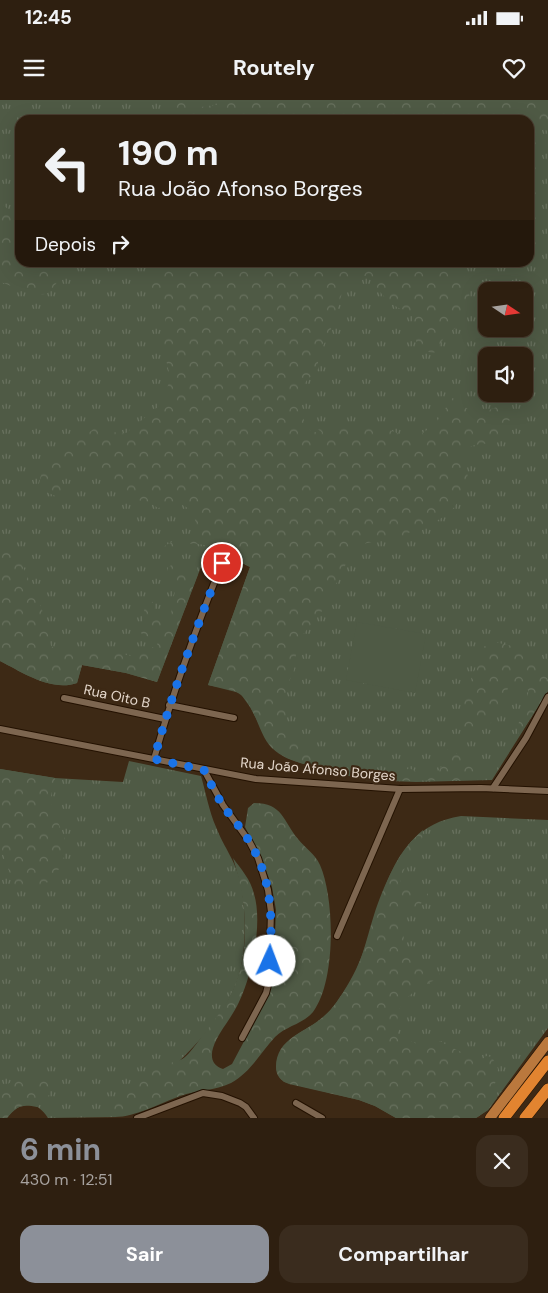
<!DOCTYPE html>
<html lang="pt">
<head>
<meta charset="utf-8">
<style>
  :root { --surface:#2e1f10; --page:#3a2c1e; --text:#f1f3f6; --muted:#a7a29f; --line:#493d30; --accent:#8c9099 }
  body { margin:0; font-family:"DM Sans",sans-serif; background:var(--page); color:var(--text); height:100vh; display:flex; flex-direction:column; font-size:19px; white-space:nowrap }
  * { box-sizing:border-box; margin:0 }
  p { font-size:16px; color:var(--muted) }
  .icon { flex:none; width:28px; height:28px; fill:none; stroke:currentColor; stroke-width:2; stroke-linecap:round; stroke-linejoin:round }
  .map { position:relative; height:1018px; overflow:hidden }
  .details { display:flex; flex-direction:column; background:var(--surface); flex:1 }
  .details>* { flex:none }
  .top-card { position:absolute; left:15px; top:15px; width:519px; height:152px; border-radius:15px; box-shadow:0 5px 20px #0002,0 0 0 1px var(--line); background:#2e1f10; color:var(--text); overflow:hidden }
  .needle { width:32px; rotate:103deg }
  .tools { position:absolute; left:478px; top:182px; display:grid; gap:10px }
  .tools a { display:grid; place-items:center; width:55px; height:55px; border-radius:10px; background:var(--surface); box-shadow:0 5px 20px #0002,0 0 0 1px var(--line); font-size:25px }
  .pin { position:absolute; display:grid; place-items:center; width:42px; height:42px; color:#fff; margin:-21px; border:2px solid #fff; border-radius:50%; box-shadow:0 1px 5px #0007 }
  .me { position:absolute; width:55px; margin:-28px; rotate:2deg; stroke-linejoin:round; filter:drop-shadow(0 0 4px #0008) }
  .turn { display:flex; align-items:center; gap:18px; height:105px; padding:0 20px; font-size:22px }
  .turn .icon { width:65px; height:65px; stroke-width:2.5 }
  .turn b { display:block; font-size:35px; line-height:42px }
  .then { display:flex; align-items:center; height:48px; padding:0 20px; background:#0003; gap:10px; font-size:19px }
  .round { display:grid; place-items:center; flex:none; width:52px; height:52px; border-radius:15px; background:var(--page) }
  .head { display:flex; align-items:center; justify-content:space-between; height:85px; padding:0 20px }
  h1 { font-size:30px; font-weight:700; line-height:38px; color:var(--accent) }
  .primary-button { display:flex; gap:10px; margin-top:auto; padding:10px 20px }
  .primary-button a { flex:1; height:58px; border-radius:15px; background:var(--accent); color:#fff; font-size:20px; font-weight:700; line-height:58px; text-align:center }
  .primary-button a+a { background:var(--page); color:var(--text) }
  .status { display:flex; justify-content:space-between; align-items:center; height:35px; padding:0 25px; background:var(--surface); direction:ltr }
  .status svg { height:14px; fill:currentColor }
  header { display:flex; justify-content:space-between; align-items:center; height:65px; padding:0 20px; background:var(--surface); font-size:22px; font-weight:700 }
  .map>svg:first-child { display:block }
  .grass { fill:url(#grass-tufts); fill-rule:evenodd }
  .forest { fill:url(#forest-crowns) }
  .garden { fill:#4f5a45 }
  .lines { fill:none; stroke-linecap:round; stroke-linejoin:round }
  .minor-casing { stroke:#231100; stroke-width:8 }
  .primary-casing { stroke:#231100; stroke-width:11 }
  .motorway-casing { stroke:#231100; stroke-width:12 }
  .minor { stroke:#7d6650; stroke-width:6 }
  .primary { stroke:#ba783d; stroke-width:10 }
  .motorway { stroke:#e28430; stroke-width:11 }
  .route { stroke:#1a73e8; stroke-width:9; stroke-dasharray:0 16.2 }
  .labels { text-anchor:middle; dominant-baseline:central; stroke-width:4.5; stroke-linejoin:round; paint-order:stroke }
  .street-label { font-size:14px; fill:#e4d7cb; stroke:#3d2915 }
</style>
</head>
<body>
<div class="status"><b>12:45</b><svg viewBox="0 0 49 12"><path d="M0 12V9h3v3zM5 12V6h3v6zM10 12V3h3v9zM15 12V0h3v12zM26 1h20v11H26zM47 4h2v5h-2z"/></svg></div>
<header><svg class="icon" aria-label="menu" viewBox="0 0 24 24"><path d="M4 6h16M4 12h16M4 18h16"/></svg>Routely<svg class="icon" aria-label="heart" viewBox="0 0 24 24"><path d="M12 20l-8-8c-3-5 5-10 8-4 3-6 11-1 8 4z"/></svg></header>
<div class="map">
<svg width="548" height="1018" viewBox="0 0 548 1018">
  <defs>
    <pattern id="grass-tufts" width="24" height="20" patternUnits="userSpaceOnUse" patternTransform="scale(1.25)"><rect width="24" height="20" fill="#4f5a45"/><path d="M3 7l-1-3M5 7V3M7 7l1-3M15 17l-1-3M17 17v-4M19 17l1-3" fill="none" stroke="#68715e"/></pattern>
    <pattern id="forest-crowns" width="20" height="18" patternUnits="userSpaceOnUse" patternTransform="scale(1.25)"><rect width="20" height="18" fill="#4f5a45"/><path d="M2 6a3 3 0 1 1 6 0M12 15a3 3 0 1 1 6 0" fill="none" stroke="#68715e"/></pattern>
  </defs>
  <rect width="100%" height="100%" fill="#3d2915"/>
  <!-- grass -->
  <g class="grass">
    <path d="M 0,0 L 548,0 L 548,591 L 492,680 L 416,682 L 364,680 L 300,663 L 285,657 L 271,647 L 250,607 L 240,593 L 208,585 L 250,467 L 209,446 L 157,582 L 126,573 L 82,565 L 77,583 C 51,592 22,572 0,561 ZM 20,20 L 529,20 L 529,162 L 20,162 ZM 486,191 L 524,191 L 524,229 L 486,229 ZM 486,256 L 524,256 L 524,294 L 486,294 Z"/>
    <path d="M 129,661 L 201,676 C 206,693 209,711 216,727 C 224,748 237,762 241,786 C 247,816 247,862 233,891 C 209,942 157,981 115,1017 L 118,1017 L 48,1018 C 36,999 20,1001 7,1018 L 0,1018 L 0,669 L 55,678 L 123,682 Z"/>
    <path d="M 461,716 L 548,720 L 548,928 L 488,1010 L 476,1018 L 396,1018 L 375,1006 L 359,1000 L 284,982 C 278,977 275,970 277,962 C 282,936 307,932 324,916 C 333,909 341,896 347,886 C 384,829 376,729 461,716 Z"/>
  </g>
  <!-- forest -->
  <g class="forest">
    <polygon points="175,0 188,0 201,7 222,4 229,0 548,0 548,31 529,24 529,20 176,20 177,12"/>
    <path d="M 0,102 L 11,112 L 20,113 L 20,162 L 66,163 C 68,171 64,174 59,180 C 55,184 53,189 49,192 C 38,201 12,185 0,182 Z"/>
    <path d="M 150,163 L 457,163 L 457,169 L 464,176 L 470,191 L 465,217 L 462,224 L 446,234 L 436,252 L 432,253 L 417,248 L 412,213 C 408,209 406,210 401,209 C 390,205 373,186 370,175 L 349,179 L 342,193 L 330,232 L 322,248 L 318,260 L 318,269 C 315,275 308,277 305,283 C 300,294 300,323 310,330 C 313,332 318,333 322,333 L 318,329 L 324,325 L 331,324 L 349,329 L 372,326 L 383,327 L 406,337 L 413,337 L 419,336 L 436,323 L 452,298 C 464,302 469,315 483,316 L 491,309 L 497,307 L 505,298 L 509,298 L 512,301 L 510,319 L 501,339 C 491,347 478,340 464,350 L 463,359 L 467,367 L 468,384 L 466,390 L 450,413 L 438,420 L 421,425 L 404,436 L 367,443 L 356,447 L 350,451 L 342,475 L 331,491 L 322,511 L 301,537 L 297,547 L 294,570 L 288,584 L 284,605 L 288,626 L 293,640 L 303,648 L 320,651 L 323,657 L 322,668 C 305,664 285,661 272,648 C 258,635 255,602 238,593 C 230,588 217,587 208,585 L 250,467 C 233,458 206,440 188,444 C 177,446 169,454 158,453 C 166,442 179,439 191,435 C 193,433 195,431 195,428 C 198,420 190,407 182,405 C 174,403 165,407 158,408 L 152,404 L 128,397 L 115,389 L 107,381 L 92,370 L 87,362 C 76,359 64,370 62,380 C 61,386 64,391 62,397 L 60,398 L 42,390 L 39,384 L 42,370 L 53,355 L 63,351 L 95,328 L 103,327 L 119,334 L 126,333 L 158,307 L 169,283 L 170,276 L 162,244 L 166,230 L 165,215 L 152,189 L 150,183 Z"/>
    <path d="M 0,440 L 4,441 L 9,447 L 10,452 L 20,460 L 41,507 L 50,533 L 49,539 L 51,546 C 77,562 82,548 107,550 C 117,550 124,556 134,556 L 143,550 L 157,546 L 158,540 L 143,535 L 140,532 L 146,501 L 151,500 L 155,506 L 153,521 L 167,516 L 171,513 L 176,485 L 167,477 L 168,467 L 175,463 L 179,467 L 180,473 L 198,474 L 157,582 L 126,573 L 82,565 L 77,583 C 51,592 22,572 0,561 Z"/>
    <path d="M 494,542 L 512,546 L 533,561 L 548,559 L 548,591 L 519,636 C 514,619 530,606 528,590 L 524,588 L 509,586 C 506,591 507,596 505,602 C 499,619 484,630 467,636 L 461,631 L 463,618 L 461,607 L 461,598 L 471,579 L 476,567 L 478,554 L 483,547 Z"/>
    <polygon points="448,649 457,654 469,654 476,660 479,665 478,680 388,681 395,673 404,672 409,668 415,671 421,677 427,678 431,672 438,671 444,663 445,652"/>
    <polygon points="0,669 55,678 51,696 52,703 52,708 65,739 66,749 62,764 52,780 34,789 25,790 18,788 13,783 0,745"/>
    <path d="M 254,703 C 283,703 283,721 298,739 C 305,748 315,754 320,765 C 335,799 336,882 313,912 C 303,924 286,926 275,937 C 260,953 251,972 231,983 C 215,991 197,990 180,996 C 161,1003 135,1017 115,1017 L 110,1013 C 108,987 152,972 171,963 C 176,961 182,960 185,957 C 193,950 200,938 207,930 C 217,917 229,901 235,885 C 251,844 246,799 233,758 C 241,769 251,780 254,794 C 263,823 252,875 239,902 C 232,918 218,932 213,948 C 210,958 213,966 223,969 L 232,964 L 266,900 L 271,884 L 274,861 L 276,810 L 272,787 L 263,762 L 245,727 L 248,708 Z"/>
    <path d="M 423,730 C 422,751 415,744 408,758 C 404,766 404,775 400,782 L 422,790 L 428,794 L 428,797 L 415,809 L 393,811 L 401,821 L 405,844 L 440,874 L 439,878 C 423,886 403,894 398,914 C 397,920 398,927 397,933 L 420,946 L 440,941 C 452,949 465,952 477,961 L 479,962 L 486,956 L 492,957 L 498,969 L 495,984 L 497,998 L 488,1010 L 476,1018 L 396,1018 L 375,1006 L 359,1000 L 289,984 C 281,981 276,976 276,967 C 276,938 306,932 324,917 C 332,910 339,898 345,890 C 361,868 366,840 374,815 C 384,785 398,751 423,730 Z"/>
    <path d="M 25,976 L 48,980 L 51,984 L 49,995 L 37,1007 C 22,1004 16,1006 7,1018 L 0,1018 C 0,992 0,984 25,976 Z"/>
  </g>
  <!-- garden -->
  <polygon class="garden" points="357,522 426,534 415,593 346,580"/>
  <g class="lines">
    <defs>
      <g id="minor">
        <polyline points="64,598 165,619"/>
        <polyline points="169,605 234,618"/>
        <polyline points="0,629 256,679 400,689 481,688 548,691"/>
        <path d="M 154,659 C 173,592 196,528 222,463"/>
        <polyline points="204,670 223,705 249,741 258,758 268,790 271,812 269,881 266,893 242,938"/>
        <polyline points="493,688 526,638 548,597"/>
        <polyline points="337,836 400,689"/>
        <polyline points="296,1003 322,1018"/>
        <polyline points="137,1018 203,993 222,996 240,1003 246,1007 254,1018"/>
      </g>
      <polyline id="primary" points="490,1018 548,942"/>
      <g id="motorway">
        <polyline points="504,1018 548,961"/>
        <polyline points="525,1018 548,989"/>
      </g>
    </defs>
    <!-- minor casing -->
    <use href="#minor" class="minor-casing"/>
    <!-- primary casing -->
    <use href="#primary" class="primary-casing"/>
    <!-- motorway casing -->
    <use href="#motorway" class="motorway-casing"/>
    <!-- minor -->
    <use href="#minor" class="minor"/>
    <!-- primary -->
    <use href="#primary" class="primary"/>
    <!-- motorway -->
    <use href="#motorway" class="motorway"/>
  </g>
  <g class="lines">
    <!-- route -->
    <path class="route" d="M 222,463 C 196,529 173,590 154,659 L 204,670 C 210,682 216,695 224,707 C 232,718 242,729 249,741 C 273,780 272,818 270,861"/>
  </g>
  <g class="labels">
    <!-- street labels -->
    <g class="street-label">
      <text transform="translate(117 596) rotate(12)">Rua Oito B</text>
      <text transform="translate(318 669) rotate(5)">Rua João Afonso Borges</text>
    </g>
  </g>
</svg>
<div class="tools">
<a><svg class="needle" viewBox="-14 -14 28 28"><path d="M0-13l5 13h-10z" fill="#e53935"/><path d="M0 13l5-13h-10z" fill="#a7a29f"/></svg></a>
<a><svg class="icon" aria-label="sound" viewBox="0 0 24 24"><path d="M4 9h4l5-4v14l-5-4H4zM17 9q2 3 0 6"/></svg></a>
</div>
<div class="pin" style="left:222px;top:463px;background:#d93025"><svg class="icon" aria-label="arrive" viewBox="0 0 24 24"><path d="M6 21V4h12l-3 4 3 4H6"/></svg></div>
<svg class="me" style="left:270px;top:861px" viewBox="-20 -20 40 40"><circle r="19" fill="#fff"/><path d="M0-13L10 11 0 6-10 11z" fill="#1a73e8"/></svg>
<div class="top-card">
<div class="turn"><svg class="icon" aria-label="left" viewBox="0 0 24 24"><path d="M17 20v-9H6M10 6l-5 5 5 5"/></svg><div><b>190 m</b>Rua João Afonso Borges</div></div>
<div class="then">Depois<svg class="icon" aria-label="right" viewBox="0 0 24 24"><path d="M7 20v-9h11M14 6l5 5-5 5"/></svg></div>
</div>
</div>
<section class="details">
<div class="head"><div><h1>6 min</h1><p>430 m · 12:51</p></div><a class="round"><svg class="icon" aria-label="close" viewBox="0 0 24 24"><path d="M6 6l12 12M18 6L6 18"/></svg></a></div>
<div class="primary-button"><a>Sair</a><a>Compartilhar</a></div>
</section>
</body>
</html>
